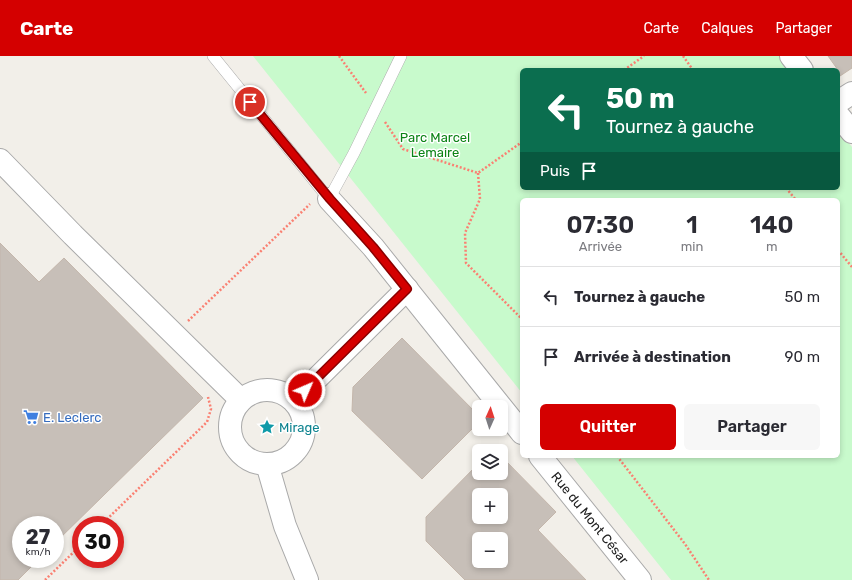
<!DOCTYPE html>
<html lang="fr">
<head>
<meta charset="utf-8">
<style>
  :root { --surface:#fff; --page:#f7f7f7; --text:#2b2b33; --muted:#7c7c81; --line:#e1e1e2; --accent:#d40000 }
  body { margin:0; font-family:Rubik,sans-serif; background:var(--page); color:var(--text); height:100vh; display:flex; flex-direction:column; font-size:15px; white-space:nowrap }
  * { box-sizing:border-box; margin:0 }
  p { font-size:13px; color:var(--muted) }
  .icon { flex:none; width:22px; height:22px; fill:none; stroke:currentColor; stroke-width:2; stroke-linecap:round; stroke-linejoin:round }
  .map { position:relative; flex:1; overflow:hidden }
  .side { position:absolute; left:520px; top:142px; width:320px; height:260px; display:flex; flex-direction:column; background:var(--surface); border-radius:6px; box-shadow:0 2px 6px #0003 }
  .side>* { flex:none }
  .banner { position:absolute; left:520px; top:12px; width:320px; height:122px; border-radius:6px; box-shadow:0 2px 6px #0003; background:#0b6e4f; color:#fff; overflow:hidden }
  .needle { width:26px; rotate:3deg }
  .controls { position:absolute; left:472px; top:344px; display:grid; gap:8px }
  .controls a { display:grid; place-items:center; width:36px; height:36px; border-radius:6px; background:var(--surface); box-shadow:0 2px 6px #0003; font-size:20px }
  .speed { position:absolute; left:12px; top:460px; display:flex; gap:8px; font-size:20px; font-weight:700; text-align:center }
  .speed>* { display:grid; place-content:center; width:52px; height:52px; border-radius:50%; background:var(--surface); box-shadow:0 2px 6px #0003; line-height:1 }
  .speed small { font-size:10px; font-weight:400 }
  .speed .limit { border:6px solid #d22; background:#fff; color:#111 }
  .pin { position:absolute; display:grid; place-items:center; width:34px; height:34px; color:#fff; margin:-17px; border:2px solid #fff; border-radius:50%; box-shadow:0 1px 4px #0007 }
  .me { position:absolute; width:44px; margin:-22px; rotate:45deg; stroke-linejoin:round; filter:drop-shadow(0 0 3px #0008) }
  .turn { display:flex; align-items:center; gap:14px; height:84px; padding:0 20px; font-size:18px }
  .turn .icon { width:52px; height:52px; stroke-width:2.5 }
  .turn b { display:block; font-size:28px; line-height:34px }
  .then { display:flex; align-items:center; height:38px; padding:0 20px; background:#0003; gap:8px; font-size:15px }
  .eta { display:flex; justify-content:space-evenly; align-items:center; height:68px; text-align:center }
  .eta b { font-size:24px; font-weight:600; line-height:28px }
  .primary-button { display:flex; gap:8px; margin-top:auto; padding:8px 20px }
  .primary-button a { flex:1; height:46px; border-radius:6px; background:var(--accent); color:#fff; font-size:16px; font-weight:600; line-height:46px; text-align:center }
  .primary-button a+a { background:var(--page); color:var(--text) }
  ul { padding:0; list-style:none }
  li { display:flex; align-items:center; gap:12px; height:60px; padding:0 20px; border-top:1px solid var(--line) }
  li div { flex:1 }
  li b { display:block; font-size:15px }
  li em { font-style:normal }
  header { display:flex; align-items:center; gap:24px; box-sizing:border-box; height:56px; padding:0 20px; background:var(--accent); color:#fff }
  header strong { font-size:19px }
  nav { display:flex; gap:22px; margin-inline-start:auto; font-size:14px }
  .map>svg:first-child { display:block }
  .park { fill:#c8facc }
  .building { fill:#c7bfb8; stroke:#c4b6ab; fill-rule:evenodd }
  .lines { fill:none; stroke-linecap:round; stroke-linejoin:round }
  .service-casing { stroke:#a9a9a9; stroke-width:12 }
  .minor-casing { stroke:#a9a9a9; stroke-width:24 }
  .path { stroke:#fa8072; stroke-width:2.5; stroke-dasharray:2 2; stroke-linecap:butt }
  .service { stroke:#fff; stroke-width:11 }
  .minor { stroke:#fff; stroke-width:22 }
  .route-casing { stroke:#8a0000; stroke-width:10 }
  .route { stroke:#d40000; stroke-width:7 }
  .labels { text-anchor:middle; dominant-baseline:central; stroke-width:3; stroke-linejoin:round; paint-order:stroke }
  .park-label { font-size:13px; fill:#0c8416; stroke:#fff }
  .shop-label { font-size:13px; fill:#366cbe; stroke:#fff; text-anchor:start }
  .culture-label { font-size:13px; fill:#0d838f; stroke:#fff; text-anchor:start }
  .street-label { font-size:13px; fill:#222; stroke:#fff }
</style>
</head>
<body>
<header>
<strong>Carte</strong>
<nav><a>Carte</a><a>Calques</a><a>Partager</a></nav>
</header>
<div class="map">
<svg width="852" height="524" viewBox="0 0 852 524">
  <rect width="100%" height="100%" fill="#f2efe9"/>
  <!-- park -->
  <polygon class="park" points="253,0 779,0 790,14 522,14 522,132 838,132 838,74 852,91 852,524 671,524 572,400 838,400 838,144 522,144 522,337"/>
  <!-- building -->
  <g class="building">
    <polygon points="828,0 852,0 852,12 840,20 838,14"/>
    <polygon points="0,187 39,226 64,202 203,342 55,487 55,469 21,469 21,503 39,503 18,524 0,524"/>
    <polygon points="402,282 479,360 479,366 422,423 352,355 353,331"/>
    <path d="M 501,400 L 556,456 L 538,474 L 586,524 L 465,524 L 426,485 L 426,461 L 479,407 L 479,417 L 501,417 ZM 479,439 L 501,439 L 501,461 L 479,461 ZM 479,483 L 501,483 L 501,505 L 479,505 Z"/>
  </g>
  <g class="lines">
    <defs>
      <polyline id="service" points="213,0 329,143 354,97 401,0"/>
      <g id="minor">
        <polyline points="791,0 802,14"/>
        <polyline points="838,46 852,37"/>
        <polyline points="838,59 852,76"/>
        <polyline points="0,104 73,179 241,344"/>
        <polyline points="329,143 373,191 522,377"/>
        <circle cx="267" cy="371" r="37"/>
        <polyline points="294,345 407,233"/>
        <polyline points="540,400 640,524"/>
        <polyline points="267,408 285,470 307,524"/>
      </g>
    </defs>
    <!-- service casing -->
    <use href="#service" class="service-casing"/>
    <!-- minor casing -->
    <use href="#minor" class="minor-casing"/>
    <!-- path -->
    <g class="path">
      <polyline points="339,0 366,37"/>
      <polyline points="683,0 693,14"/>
      <polyline points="624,14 644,0"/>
      <polyline points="385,66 403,93 478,117 522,86"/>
      <polyline points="478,117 480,143 465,177 466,207 522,263"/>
      <polyline points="786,132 796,144"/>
      <polyline points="838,194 852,211"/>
      <polyline points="188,265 310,148"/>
      <polyline points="617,400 685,488 709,524"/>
      <polyline points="101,469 207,366 211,353 208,341"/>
      <polyline points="45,524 81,489"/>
    </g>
    <!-- service -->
    <use href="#service" class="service"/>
    <!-- minor -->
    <use href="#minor" class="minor"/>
  </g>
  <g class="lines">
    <defs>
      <polyline id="route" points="250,46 330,143 373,191 407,233 305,334"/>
    </defs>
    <!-- route casing -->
    <use href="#route" class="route-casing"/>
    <!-- route -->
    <use href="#route" class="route"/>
  </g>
  <!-- icons -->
  <defs>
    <symbol id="supermarket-bare" viewBox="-9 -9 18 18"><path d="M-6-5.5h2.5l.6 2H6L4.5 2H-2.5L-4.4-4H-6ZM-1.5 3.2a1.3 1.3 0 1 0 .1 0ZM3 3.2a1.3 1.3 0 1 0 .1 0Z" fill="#3f7fe0" stroke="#fff" stroke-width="2.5" paint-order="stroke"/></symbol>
    <symbol id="sight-bare" viewBox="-9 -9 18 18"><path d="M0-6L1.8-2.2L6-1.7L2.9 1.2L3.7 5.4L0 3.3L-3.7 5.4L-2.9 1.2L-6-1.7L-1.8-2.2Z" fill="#0f9aa8" stroke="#fff" stroke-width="2.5" paint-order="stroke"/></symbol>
  </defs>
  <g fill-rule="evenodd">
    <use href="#supermarket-bare" x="20" y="350" width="22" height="22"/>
    <use href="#sight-bare" x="256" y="360" width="22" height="22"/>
  </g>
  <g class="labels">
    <!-- park labels -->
    <g class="park-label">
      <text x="435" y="81">Parc Marcel<tspan x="435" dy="15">Lemaire</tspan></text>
    </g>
    <!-- shop labels -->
    <g class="shop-label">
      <text x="43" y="361">E. Leclerc</text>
    </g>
    <!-- culture labels -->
    <g class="culture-label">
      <text x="279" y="371">Mirage</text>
    </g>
    <!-- street labels -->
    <g class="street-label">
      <text transform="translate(590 462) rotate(51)">Rue du Mont César</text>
    </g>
  </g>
</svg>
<div class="controls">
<a><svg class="needle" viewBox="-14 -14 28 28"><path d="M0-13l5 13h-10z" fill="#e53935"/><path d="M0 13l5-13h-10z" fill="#7c7c81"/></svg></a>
<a><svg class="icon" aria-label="layers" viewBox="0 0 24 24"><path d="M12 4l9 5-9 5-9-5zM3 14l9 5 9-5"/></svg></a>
<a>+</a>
<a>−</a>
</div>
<div class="speed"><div>27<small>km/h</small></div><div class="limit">30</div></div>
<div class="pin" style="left:250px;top:46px;background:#d93025"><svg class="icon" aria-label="arrive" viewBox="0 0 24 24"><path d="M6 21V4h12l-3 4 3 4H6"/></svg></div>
<svg class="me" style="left:305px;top:334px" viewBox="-20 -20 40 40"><circle r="17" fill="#d40000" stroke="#fff" stroke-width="3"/><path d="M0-11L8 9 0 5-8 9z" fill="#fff"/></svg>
<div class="banner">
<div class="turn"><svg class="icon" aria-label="left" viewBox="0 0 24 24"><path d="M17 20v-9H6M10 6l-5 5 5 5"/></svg><div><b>50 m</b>Tournez à gauche</div></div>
<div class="then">Puis<svg class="icon" aria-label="arrive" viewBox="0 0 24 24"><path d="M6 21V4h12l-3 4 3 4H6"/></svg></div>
</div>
<section class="side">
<div class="eta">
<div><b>07:30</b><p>Arrivée</p></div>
<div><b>1</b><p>min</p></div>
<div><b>140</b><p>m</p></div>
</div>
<ul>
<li><svg class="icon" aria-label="left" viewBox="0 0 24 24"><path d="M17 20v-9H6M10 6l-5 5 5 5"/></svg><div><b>Tournez à gauche</b></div><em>50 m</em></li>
<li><svg class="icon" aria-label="arrive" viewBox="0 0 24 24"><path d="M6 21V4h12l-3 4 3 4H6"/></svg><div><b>Arrivée à destination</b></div><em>90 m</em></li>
</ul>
<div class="primary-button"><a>Quitter</a><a>Partager</a></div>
</section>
</div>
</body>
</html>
